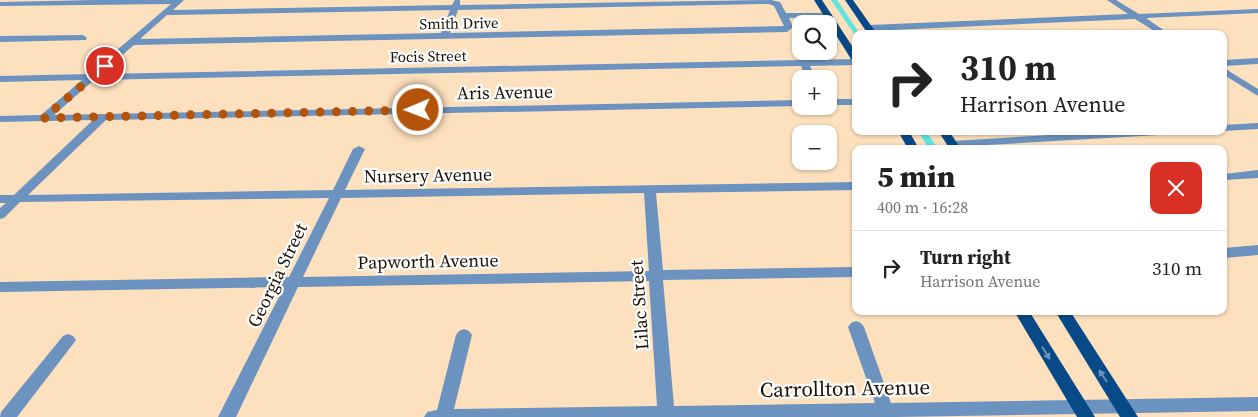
<!DOCTYPE html>
<html lang="en">
<head>
<meta charset="utf-8">
<style>
  :root { --surface:#fff; --page:#f2f2f2; --text:#222; --muted:#767676; --line:#e0e0e0 }
  body { margin:0; font-family:"Source Serif 4",serif; background:var(--page); color:var(--text); height:100vh; display:flex; flex-direction:column; font-size:19px; white-space:nowrap }
  * { box-sizing:border-box; margin:0 }
  p { font-size:16px; color:var(--muted) }
  .icon { flex:none; width:28px; height:28px; fill:none; stroke:currentColor; stroke-width:2; stroke-linecap:round; stroke-linejoin:round }
  .map { position:relative; flex:1; overflow:hidden }
  .panel { position:absolute; left:852px; top:145px; width:375px; height:170px; display:flex; flex-direction:column; background:var(--surface); border-radius:10px; box-shadow:0 1px 4px #0004 }
  .panel>* { flex:none }
  .guide { position:absolute; left:852px; top:30px; width:375px; height:105px; border-radius:10px; box-shadow:0 1px 4px #0004; background:#fff; color:var(--text); overflow:hidden }
  .buttons { position:absolute; left:792px; top:15px; display:grid; gap:10px }
  .buttons a { display:grid; place-items:center; width:45px; height:45px; border-radius:10px; background:var(--surface); box-shadow:0 1px 4px #0004; font-size:25px }
  .pin { position:absolute; display:grid; place-items:center; width:42px; height:42px; color:#fff; margin:-21px; border:2px solid #fff; border-radius:50%; box-shadow:0 1px 5px #0007 }
  .me { position:absolute; width:55px; margin:-28px; rotate:269deg; stroke-linejoin:round; filter:drop-shadow(0 0 4px #0008) }
  .turn { display:flex; align-items:center; gap:18px; height:105px; padding:0 25px; font-size:22px }
  .turn .icon { width:65px; height:65px; stroke-width:2.5 }
  .turn b { display:block; font-size:35px; line-height:42px }
  .round { display:grid; place-items:center; flex:none; width:52px; height:52px; border-radius:10px; background:var(--page) }
  .summary { display:flex; align-items:center; justify-content:space-between; height:85px; padding:0 25px }
  h1 { font-size:30px; font-weight:800; line-height:38px }
  ul { padding:0; list-style:none }
  li { display:flex; align-items:center; gap:15px; height:75px; padding:0 25px; border-top:1px solid var(--line) }
  li div { flex:1 }
  li b { display:block; font-size:19px }
  li em { font-style:normal }
  .map>svg:first-child { display:block }
  .lines { fill:none; stroke-linecap:round; stroke-linejoin:round }
  .canal { fill:#5ee4e1; fill-rule:evenodd }
  .minor { fill:#6c92bf; fill-rule:evenodd }
  .major { fill:#084a88; fill-rule:evenodd }
  .oneway { fill:#6b92b8 }
  .route { stroke:#b45309; stroke-width:9; stroke-dasharray:0 16.2 }
  .labels { text-anchor:middle; dominant-baseline:central; stroke-width:4.5; stroke-linejoin:round; paint-order:stroke }
  .far-street-label { font-size:15px; fill:#1d1102; stroke:#fff }
  .street-label { font-size:18px; fill:#1d1102; stroke:#fff }
  .near-street-label { font-size:21px; fill:#1d1102; stroke:#fff }
</style>
</head>
<body>
<div class="map">
<svg width="1258" height="417" viewBox="0 0 1258 417">
  <rect width="100%" height="100%" fill="#fde0bd"/>
  <g class="lines">
    <!-- canal -->
    <g class="canal">
      <polygon points="831,0 837,0 860,34 855,35"/>
      <polygon points="918,131 926,131 938,149 929,149"/>
    </g>
    <!-- minor -->
    <g class="minor">
      <path d="M 96,0 L 184,0 L 173,10 L 452,5 L 455,0 L 460,0 L 460,5 L 771,0 L 780,2 L 786,13 L 831,13 L 832,15 L 828,17 L 789,18 L 793,27 L 787,32 L 134,45 L 100,74 L 856,59 L 856,65 L 810,66 L 816,79 L 806,79 L 801,66 L 94,80 L 54,115 L 801,100 L 801,106 L 106,120 L 28,195 L 333,190 L 353,149 L 359,146 L 365,149 L 345,190 L 856,182 L 856,190 L 656,193 L 663,270 L 856,267 L 856,277 L 663,280 L 674,406 L 875,403 L 848,327 L 851,323 L 856,321 L 861,323 L 864,327 L 891,403 L 1258,397 L 1258,411 L 897,417 L 424,417 L 427,412 L 437,410 L 456,335 L 459,331 L 464,329 L 469,331 L 472,335 L 454,409 L 657,406 L 649,281 L 298,287 L 236,417 L 218,417 L 284,287 L 0,292 L 0,282 L 289,277 L 329,198 L 20,202 L 4,218 L 0,219 L 0,208 L 6,203 L 0,203 L 0,195 L 14,195 L 93,120 L 0,122 L 0,116 L 41,115 L 82,80 L 0,82 L 0,76 L 89,74 L 171,4 L 0,6 L 0,2 ZM 769,4 L 774,6 L 784,26 L 450,33 L 458,10 ZM 450,10 L 441,33 L 140,39 L 167,15 ZM 644,193 L 649,271 L 303,277 L 341,198 Z"/>
      <polygon points="1107,0 1116,0 1139,14 1258,9 1258,13 1146,18 1169,34 1159,34 1135,19 869,31 865,28 869,25 1128,14"/>
      <polygon points="83,35 87,38 86,40 0,42 0,36"/>
      <polygon points="1258,58 1258,64 1224,66 1224,60"/>
      <polygon points="1224,68 1258,89 1258,96 1224,75"/>
      <rect x="829" y="99" width="27" height="6"/>
      <polygon points="1258,123 1258,129 1224,131 1224,125"/>
      <polygon points="1115,131 1181,131 1176,134 952,147 946,144 952,141"/>
      <polygon points="1258,170 1258,178 1224,180 1224,174"/>
      <polygon points="1258,245 1258,255 1224,258 1224,248"/>
      <polygon points="68,334 73,336 76,340 73,344 17,417 0,417 1,412 63,336"/>
    </g>
    <!-- major -->
    <g class="major">
      <polygon points="814,0 822,0 856,52 856,62 851,59"/>
      <polygon points="845,0 853,0 877,34 868,34"/>
      <polygon points="898,131 909,131 919,149 908,149"/>
      <polygon points="938,131 949,131 961,149 950,149"/>
      <polygon points="1014,311 1029,311 1095,417 1077,417"/>
      <polygon points="1055,311 1070,311 1138,417 1120,417"/>
    </g>
  </g>
  <!-- one-way arrows -->
  <defs><path id="oneway-solid" d="M-6-.8H1V-3.2L6.5 0L1 3.2V.8H-6Z" transform="scale(1.25)"/></defs>
  <g class="oneway">
    <use href="#oneway-solid" transform="translate(1046 353) rotate(58)"/>
    <use href="#oneway-solid" transform="translate(1103 376) rotate(-123)"/>
  </g>
  <g class="lines">
    <!-- route -->
    <polyline class="route" points="105,66 44,118 418,110"/>
  </g>
  <g class="labels">
    <!-- far-street labels -->
    <g class="far-street-label">
      <text transform="translate(459 23) rotate(-1)">Smith Drive</text>
      <text transform="translate(428 56) rotate(-1)">Focis Street</text>
    </g>
    <!-- street labels -->
    <g class="street-label">
      <text transform="translate(505 92) rotate(-1)">Aris Avenue</text>
      <text transform="translate(428 175) rotate(-1)">Nursery Avenue</text>
      <text transform="translate(428 261) rotate(-1)">Papworth Avenue</text>
      <text transform="translate(277 275) rotate(-64)">Georgia Street</text>
      <text transform="translate(639 305) rotate(-94)">Lilac Street</text>
    </g>
    <!-- near-street labels -->
    <g class="near-street-label">
      <text transform="translate(845 388) rotate(-1)">Carrollton Avenue</text>
    </g>
  </g>
</svg>
<div class="buttons">
<a><svg class="icon" aria-label="search" viewBox="0 0 24 24"><circle cx="10" cy="10" r="6"/><path d="M15 15l6 6"/></svg></a>
<a>+</a>
<a>−</a>
</div>
<div class="pin" style="left:105px;top:66px;background:#d93025"><svg class="icon" aria-label="arrive" viewBox="0 0 24 24"><path d="M6 21V4h12l-3 4 3 4H6"/></svg></div>
<svg class="me" style="left:418px;top:110px" viewBox="-20 -20 40 40"><circle r="17" fill="#b45309" stroke="#fff" stroke-width="3"/><path d="M0-11L8 9 0 5-8 9z" fill="#fff"/></svg>
<div class="guide">
<div class="turn"><svg class="icon" aria-label="right" viewBox="0 0 24 24"><path d="M7 20v-9h11M14 6l5 5-5 5"/></svg><div><b>310 m</b>Harrison Avenue</div></div>
</div>
<section class="panel">
<div class="summary"><div><h1>5 min</h1><p>400 m · 16:28</p></div><a class="round" style="background:#d93025;color:#fff"><svg class="icon" aria-label="close" viewBox="0 0 24 24"><path d="M6 6l12 12M18 6L6 18"/></svg></a></div>
<ul>
<li><svg class="icon" aria-label="right" viewBox="0 0 24 24"><path d="M7 20v-9h11M14 6l5 5-5 5"/></svg><div><b>Turn right</b><p>Harrison Avenue</p></div><em>310 m</em></li>
</ul>
</section>
</div>
</body>
</html>
